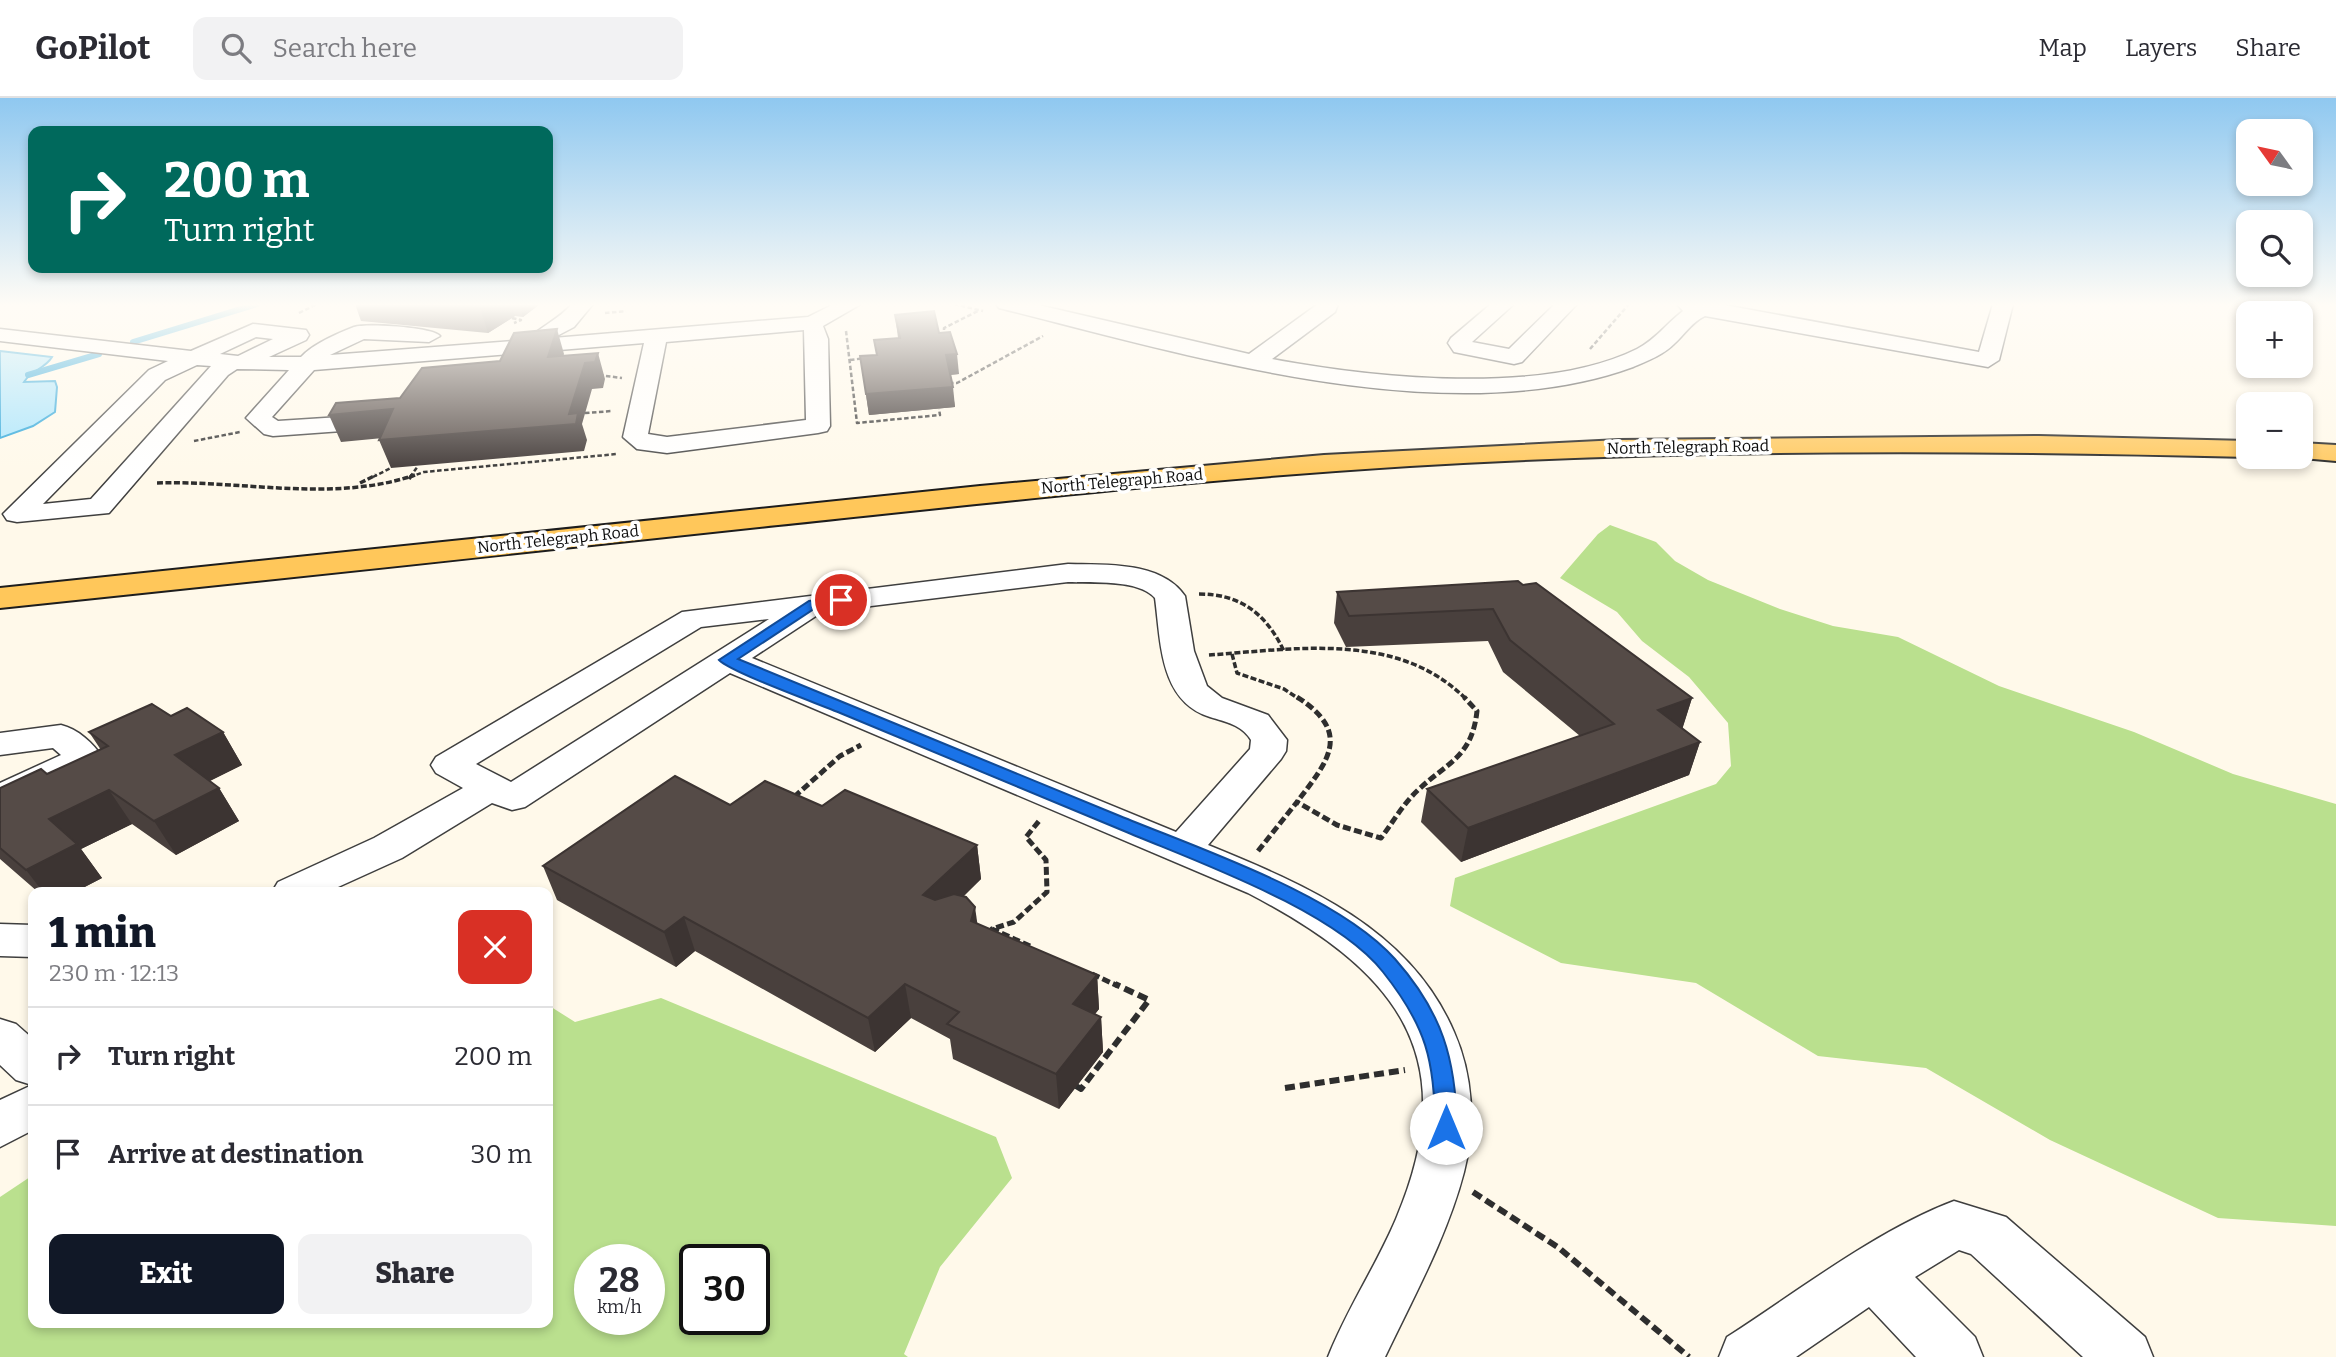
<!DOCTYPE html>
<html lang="en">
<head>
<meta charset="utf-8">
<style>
  :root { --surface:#fff; --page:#f2f2f3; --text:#2b2b33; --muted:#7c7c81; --line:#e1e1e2; --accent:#111827 }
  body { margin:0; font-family:Bitter,serif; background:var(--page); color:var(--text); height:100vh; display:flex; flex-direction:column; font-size:26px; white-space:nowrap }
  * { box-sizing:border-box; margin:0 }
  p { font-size:23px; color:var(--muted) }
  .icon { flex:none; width:38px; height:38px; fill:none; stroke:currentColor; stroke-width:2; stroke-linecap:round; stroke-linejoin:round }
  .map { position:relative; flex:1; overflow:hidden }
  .details { position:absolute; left:28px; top:789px; width:525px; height:441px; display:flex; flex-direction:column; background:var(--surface); border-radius:14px; box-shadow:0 4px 10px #0003 }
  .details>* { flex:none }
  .top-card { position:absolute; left:28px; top:28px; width:525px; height:147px; border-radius:14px; box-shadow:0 4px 10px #0003; background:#00695c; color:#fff; overflow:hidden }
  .needle { width:46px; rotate:303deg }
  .controls { position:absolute; left:2236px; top:21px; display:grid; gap:14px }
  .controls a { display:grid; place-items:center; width:77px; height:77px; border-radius:14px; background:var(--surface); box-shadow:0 4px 10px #0003; font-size:35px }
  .speed { position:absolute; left:574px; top:1146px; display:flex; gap:14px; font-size:35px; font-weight:700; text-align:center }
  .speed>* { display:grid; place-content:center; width:91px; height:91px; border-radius:50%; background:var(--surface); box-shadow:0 4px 10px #0003; line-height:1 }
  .speed small { font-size:18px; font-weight:400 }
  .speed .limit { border:4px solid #111; border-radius:10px; background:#fff; color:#111 }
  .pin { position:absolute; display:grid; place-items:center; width:60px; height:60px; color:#fff; margin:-30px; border:4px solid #fff; border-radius:50%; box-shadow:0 2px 7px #0007 }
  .me { position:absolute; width:77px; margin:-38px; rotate:0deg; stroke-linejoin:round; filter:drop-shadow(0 0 5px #0008) }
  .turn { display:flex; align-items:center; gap:24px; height:147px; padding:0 21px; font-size:32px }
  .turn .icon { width:91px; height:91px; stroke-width:2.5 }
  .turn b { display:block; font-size:49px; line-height:60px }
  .round { display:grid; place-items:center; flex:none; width:74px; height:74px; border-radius:14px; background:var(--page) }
  .head { display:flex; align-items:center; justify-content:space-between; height:119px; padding:0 21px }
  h1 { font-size:42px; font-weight:800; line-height:52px; color:var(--accent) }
  .button { display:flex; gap:14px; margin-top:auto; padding:14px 21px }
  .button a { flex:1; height:80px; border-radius:14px; background:var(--accent); color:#fff; font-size:28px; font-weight:800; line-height:80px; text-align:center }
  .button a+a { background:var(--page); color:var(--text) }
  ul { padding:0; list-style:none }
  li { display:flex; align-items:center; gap:21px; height:98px; padding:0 21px; border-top:2px solid var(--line) }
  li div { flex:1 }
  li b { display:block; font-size:26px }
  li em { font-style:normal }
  header { display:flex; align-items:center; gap:42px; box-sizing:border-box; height:98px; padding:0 35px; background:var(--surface); border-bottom:2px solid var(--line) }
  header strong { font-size:33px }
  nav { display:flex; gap:38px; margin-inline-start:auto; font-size:24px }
  .search { width:490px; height:63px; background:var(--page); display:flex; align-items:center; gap:18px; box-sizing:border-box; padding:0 24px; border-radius:14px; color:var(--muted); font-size:26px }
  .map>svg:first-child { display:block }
  .forest { fill:#bae08e; fill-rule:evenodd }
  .water { fill:#a9e5fd; stroke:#28a5db; stroke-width:2 }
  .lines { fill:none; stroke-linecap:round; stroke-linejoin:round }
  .stream { stroke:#28a5db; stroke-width:6 }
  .minor-casing { stroke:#3f3f3f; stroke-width:3 }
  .major-casing { stroke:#1d1d1d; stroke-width:4 }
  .path-far3 { stroke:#2e2e2e; stroke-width:2.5; stroke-dasharray:4.5 2.5; stroke-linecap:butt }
  .path-far2 { stroke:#2e2e2e; stroke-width:3.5; stroke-dasharray:6 2.5; stroke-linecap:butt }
  .path-far1 { stroke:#2e2e2e; stroke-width:5; stroke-dasharray:8 3.5; stroke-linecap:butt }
  .path { stroke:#2e2e2e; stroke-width:6; stroke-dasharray:10 5; stroke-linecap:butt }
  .minor { fill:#fff; fill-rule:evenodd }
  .major { fill:#ffc75a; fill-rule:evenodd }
  .wall { fill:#49403d }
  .shaded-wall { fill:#3c3432 }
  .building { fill:#554b47; stroke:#3c3432; stroke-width:2 }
  .route { fill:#1a73e8; stroke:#114b97; stroke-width:2 }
  .labels { text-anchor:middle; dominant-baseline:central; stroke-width:7; stroke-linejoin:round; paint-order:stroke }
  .far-street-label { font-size:16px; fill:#0c0c0c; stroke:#fff }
</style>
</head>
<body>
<header>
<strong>GoPilot</strong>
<div class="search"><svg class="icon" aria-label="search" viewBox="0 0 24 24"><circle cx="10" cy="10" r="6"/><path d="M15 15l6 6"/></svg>Search here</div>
<nav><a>Map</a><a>Layers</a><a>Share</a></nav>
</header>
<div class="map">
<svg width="2336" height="1259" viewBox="0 0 2336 1259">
  <rect width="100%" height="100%" fill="#fff9ea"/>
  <!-- forest -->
  <g class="forest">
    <polygon points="1610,427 1656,444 1675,463 1708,482 1780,511 1833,528 1898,539 1999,588 2134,634 2233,676 2336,706 2336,1128 2218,1120 2050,1042 1926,970 1818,958 1696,885 1561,865 1450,808 1455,780 1716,686 1731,668 1728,625 1689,579 1642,543 1617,514 1560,480 1598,436"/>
    <path d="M 661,900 L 996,1039 L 1012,1080 L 940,1169 L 904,1256 L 908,1259 L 0,1259 L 0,1099 L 33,1077 L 33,1225 L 548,1225 L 548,907 L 575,924 ZM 590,1162 L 649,1162 L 649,1222 L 590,1222 ZM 695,1162 L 754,1162 L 754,1222 L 695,1222 Z"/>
  </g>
  <!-- water -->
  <path class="water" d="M 0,253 L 52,259 C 45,271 31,272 24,284 L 55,283 L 57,289 L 55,314 L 33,328 L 0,340 Z"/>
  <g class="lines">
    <!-- stream -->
    <g class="stream">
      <polyline points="133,244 257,206"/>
      <polyline points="28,277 99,256"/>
    </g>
    <defs>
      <g id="minor">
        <path d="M 572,206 L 593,206 L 574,229 L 553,240 L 808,219 L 834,206 L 861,206 L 823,228 L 828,241 L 830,328 L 827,333 L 818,335 L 667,355 L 637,351 L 623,339 L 644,245 L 314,272 L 272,319 L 278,323 L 356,318 L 378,313 L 387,315 L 390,320 L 387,325 L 356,332 L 273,338 L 264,336 L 246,320 L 289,272 L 237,271 L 228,277 L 109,415 L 17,424 L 7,422 L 3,416 L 149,272 L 168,263 L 0,243 L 0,231 L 191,253 L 253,226 L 306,232 L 309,237 L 306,242 L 269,259 L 301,259 C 313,246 336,236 354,229 C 366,225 433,229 440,238 L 429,244 L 364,241 L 330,257 L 527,242 C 541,228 558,222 572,206 ZM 804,232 L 806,322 L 667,339 L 648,336 L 666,244 ZM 256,239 L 273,241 L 238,258 L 220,256 ZM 197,267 L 211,268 L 91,401 L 43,406 L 165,282 Z"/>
        <path d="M 996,206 L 1034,206 L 1249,256 L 1318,206 L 1338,206 L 1335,214 L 1272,261 C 1373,280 1543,298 1637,251 C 1656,241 1666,226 1683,213 L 1677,206 L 1719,206 L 1979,254 L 1993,206 L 2013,206 L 1999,262 L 1988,269 L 1705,218 C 1692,224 1685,236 1674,246 C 1663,257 1647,263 1633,269 C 1447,337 1184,256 999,210 Z"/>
        <polygon points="1491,206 1514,206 1472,244 1509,251 1555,206 1577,206 1522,264 1514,266 1454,254 1448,245 1451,240"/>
        <path d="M 1068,466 C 1106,467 1161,463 1185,498 L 1194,553 L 1207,588 L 1222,600 L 1268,617 L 1287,642 L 1286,653 L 1281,661 L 1208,747 C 1306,787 1410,831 1454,934 C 1473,977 1476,1027 1464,1074 C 1447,1139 1414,1198 1385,1259 L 1328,1259 C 1347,1211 1376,1168 1396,1121 C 1467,954 1392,870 1248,795 L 730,575 L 525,709 L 512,712 L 492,705 L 402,760 L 327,794 L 272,794 L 278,784 L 374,740 L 463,690 L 436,675 L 431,667 L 436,659 L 682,514 ZM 1068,484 C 1091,485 1139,481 1155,500 C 1161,543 1159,603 1210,619 C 1226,624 1242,627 1251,642 L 1250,651 L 1176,734 L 752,560 L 822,514 ZM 769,521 L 511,684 L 476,666 L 701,529 Z"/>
        <path d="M 61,627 C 78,631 93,645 103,660 L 98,668 L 0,712 L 0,685 L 61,657 L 53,650 L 0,657 L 0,635 Z"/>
        <polygon points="0,826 33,827 33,859 0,858"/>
        <polygon points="0,921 16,926 33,941 33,1032 0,1049 0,1002 32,987 16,982 0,967"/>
        <path d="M 1954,1103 L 2006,1119 L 2145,1239 L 2153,1259 L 2083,1259 L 1971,1156 L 1959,1152 L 1915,1179 L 1975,1239 L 1983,1259 L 1916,1259 L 1869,1209 L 1796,1259 L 1719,1259 L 1727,1239 C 1797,1194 1877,1132 1954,1103 Z"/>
      </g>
      <g id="major">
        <path d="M 2039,338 L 2249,343 L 2249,359 L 2251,359 L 2249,359 C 1969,352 1690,351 1410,368 C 1199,381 988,405 778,427 C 519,455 259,483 0,510 L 0,490 L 980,388 L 1324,357 L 1619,342 Z"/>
        <polygon points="2301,345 2336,347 2336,363 2291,359 2301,359"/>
      </g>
    </defs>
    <!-- minor casing -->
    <use href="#minor" class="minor-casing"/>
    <!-- major casing -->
    <use href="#major" class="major-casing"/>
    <!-- path-far3 -->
    <g class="path-far3">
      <polyline points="954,206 983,213"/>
      <polyline points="299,215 317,206"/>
      <polyline points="605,215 626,213"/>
      <polyline points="512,220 521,222 514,225"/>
      <polyline points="846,233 857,325 940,317 939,311"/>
      <polyline points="944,239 944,230 978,213"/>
      <polyline points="1590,251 1629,206"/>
      <polyline points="850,262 866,260"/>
      <polyline points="599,277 622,280"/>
      <polyline points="949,285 957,285 1043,238"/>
      <polyline points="585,315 612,313"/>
      <polyline points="194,343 240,334"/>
      <polyline points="373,379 391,370"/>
      <polyline points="410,379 418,368"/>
      <polyline points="410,379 424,374 617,356"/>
    </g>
    <!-- path-far2 -->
    <g class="path-far2">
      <polyline points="409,381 412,377"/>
      <path d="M 157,385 C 241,382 334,405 415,377"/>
      <polyline points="360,385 376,377"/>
      <path d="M 1199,496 C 1241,496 1266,516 1284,553"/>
      <polyline points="1232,556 1237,575 1284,591 1299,601"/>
      <path d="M 1209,557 C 1297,551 1398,533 1466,601"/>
    </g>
    <!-- path-far1 -->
    <g class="path-far1">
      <path d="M 1297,599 C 1353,635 1328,663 1297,704"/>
      <polyline points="794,699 840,658 861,647"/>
      <path d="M 1258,753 L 1297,704 L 1337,727 L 1381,740 C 1393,724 1403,706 1418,692 C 1448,664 1472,659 1477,613 L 1464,599"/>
      <polyline points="1030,848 992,831 1014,824 1047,794 1046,762 1026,739 1039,723"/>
      <polyline points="1092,876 1118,888"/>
    </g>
    <!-- path -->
    <g class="path">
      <polyline points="1076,988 1081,991 1149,902 1115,886"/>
      <polyline points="1285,990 1405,972"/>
      <polyline points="1473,1094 1559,1150 1689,1259"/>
    </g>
    <!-- minor -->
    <use href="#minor" class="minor"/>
    <!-- major -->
    <use href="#major" class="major"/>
  </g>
  <!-- wall -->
  <g class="wall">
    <polygon points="355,206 540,206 523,219 515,218 488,235 361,223"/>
    <polygon points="895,217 939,235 959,276 950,277 955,309 869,317 860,258 877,257 898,240"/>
    <polygon points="1523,487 1692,600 1682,631 1700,644 1689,677 1461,764 1421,724 1427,691 1580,638 1503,574 1488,543 1346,549 1334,525 1337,494"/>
    <polygon points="171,618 223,634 242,667 210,683 219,690 239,723 176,757 132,726 81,751 102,780 75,794 38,794 0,761 0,690 47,676 101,652 89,634"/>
    <polygon points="730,707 822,708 977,747 981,781 963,799 977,826 1097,877 1099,911 1095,916 1101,919 1103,954 1059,1011 953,961 950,941 911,920 875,954 695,853 676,869 557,802 543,768"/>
  </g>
  <!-- shaded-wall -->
  <g class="shaded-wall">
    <polygon points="486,206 511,206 515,218 488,235 480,210"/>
    <polygon points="519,206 540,206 523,219"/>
    <polygon points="557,231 564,256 556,284 548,259"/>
    <polygon points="598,255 605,281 603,290 592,291 582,326 587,342 584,353 391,370 379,342 569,316 585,265"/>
    <polygon points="957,256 959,276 948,277 946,257"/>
    <polygon points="953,289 955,309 869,317 866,296"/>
    <polygon points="393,311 404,338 341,344 329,317"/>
    <polygon points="1692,600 1682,632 1658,612"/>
    <polygon points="223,634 242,667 195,690 175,657"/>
    <polygon points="1700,644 1689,677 1461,764 1468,730"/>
    <polygon points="219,690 239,723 176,757 154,723"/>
    <polygon points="109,692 132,726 81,751 102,780 75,794 43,794 26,772 49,721"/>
    <polygon points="977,747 981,781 929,831 923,797"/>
    <polygon points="975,809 980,844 971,823"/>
    <polygon points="684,819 695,853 676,869 664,834"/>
    <polygon points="1097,877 1099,911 1076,940 1073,906"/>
    <polygon points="905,886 911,920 875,954 868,920"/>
    <polygon points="1101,919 1103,954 1059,1011 1056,976"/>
  </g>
  <!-- building -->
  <g class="building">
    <polygon points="439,206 486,206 480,210"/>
    <polygon points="934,213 939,235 950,234 957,256 946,257 953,289 866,296 860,258 877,257 874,242 900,240 895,217"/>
    <polygon points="557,231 548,259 598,255 595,264 585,265 569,316 578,315 576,326 379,342 393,311 329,317 336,305 400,300 422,270 500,263 514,235"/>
    <polygon points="1518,483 1523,487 1536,485 1692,600 1658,612 1700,644 1468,730 1427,691 1614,626 1510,542 1493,511 1349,518 1337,494"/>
    <polygon points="152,606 171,618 187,610 223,634 175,657 219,690 154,723 109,692 49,721 77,746 26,772 0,750 0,690 41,671 47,676 108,648 89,634"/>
    <polygon points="675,678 730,707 765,683 822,708 845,692 977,747 923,797 935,802 954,796 966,799 975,809 971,823 1097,877 1073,906 1101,919 1056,976 947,926 959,914 905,886 868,920 684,819 664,834 543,768"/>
  </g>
  <!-- sky -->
  <linearGradient id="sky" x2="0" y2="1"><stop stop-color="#8fc8f0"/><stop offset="0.54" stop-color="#fffcf6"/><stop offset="1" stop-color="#fffcf6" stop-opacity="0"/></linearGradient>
  <rect width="2336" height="383" fill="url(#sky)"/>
  <!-- route -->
  <path class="route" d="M 841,498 L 846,499 L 846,505 L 817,509 L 738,561 C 865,613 993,666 1120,718 C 1200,751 1338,797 1395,861 C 1442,914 1456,961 1457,1030 L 1454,1037 L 1446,1040 L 1438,1037 L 1435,1030 C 1435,963 1426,928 1383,874 C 1334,812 1197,764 1124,733 C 1031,695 938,656 845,617 C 822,607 732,575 719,562 L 809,503 Z"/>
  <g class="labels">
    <!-- far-street labels -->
    <g class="far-street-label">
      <text transform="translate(1688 349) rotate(-1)">North Telegraph Road</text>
      <text transform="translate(1122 383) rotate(-5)">North Telegraph Road</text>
      <text transform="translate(558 441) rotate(-6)">North Telegraph Road</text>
    </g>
  </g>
</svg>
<div class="controls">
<a><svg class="needle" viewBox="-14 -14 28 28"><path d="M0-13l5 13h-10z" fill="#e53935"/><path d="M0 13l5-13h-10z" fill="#7c7c81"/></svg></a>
<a><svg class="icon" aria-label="search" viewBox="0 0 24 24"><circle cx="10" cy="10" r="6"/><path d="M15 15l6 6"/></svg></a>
<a>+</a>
<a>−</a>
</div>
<div class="speed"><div>28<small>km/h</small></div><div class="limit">30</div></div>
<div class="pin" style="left:841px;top:502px;background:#d93025"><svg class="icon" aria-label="arrive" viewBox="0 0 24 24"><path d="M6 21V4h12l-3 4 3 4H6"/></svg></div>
<svg class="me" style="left:1446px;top:1030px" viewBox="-20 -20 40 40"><circle r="19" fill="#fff"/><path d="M0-13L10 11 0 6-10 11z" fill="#1a73e8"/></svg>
<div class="top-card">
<div class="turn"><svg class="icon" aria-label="right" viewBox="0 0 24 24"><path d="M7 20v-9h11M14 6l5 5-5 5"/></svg><div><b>200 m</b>Turn right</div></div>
</div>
<section class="details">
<div class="head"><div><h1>1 min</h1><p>230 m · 12:13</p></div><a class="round" style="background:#d93025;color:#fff"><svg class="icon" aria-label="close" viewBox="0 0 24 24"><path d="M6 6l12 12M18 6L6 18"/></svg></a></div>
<ul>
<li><svg class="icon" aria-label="right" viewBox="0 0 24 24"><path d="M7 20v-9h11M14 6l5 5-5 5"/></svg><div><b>Turn right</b></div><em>200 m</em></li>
<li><svg class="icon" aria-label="arrive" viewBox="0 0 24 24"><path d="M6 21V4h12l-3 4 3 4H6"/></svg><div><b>Arrive at destination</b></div><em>30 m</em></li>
</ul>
<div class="button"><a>Exit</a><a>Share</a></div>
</section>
</div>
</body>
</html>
